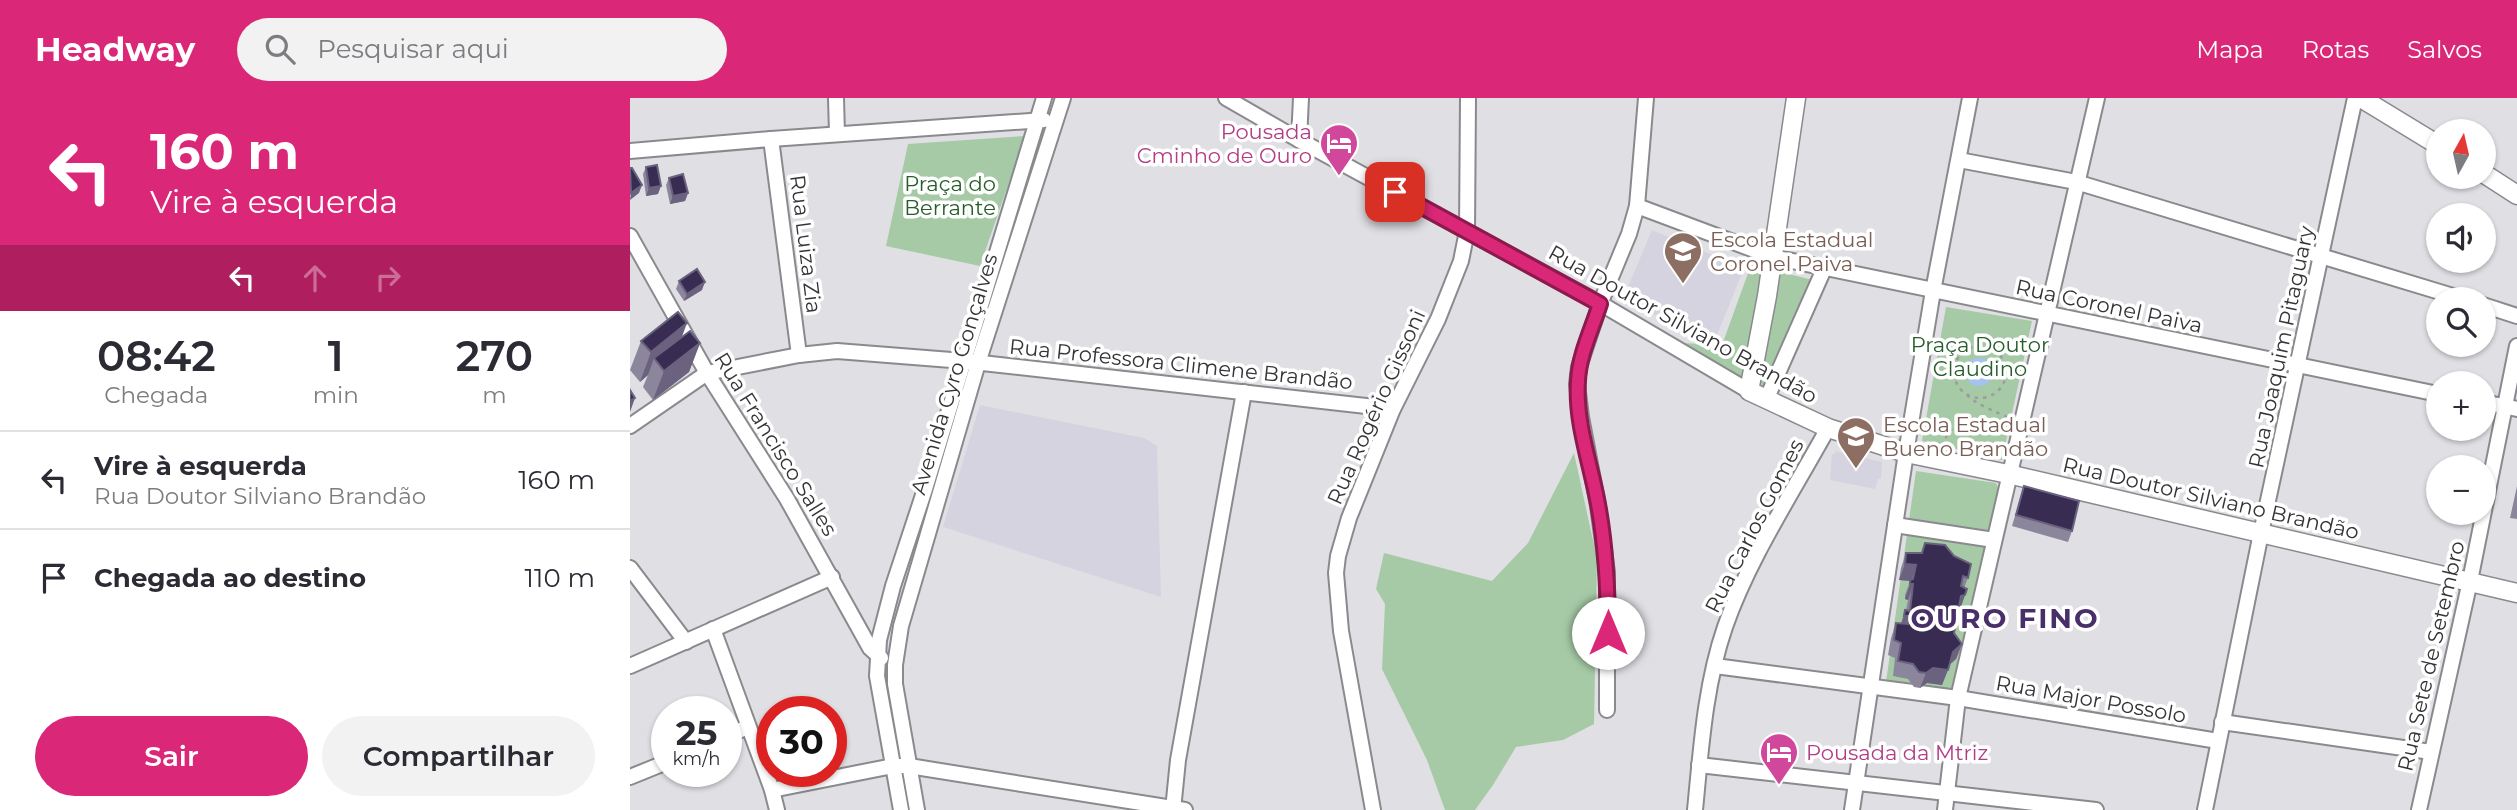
<!DOCTYPE html>
<html lang="pt">
<head>
<meta charset="utf-8">
<style>
  :root { --surface:#fff; --page:#f2f2f3; --text:#2b2b33; --muted:#7c7c81; --line:#e1e1e2; --accent:#db2777 }
  body { margin:0; font-family:Montserrat,sans-serif; background:var(--page); color:var(--text); height:100vh; display:flex; flex-direction:column; font-size:26px; white-space:nowrap }
  * { box-sizing:border-box; margin:0 }
  p { font-size:23px; color:var(--muted) }
  .icon { flex:none; width:38px; height:38px; fill:none; stroke:currentColor; stroke-width:2; stroke-linecap:round; stroke-linejoin:round }
  .map { position:relative; flex:1; overflow:hidden }
  .sheet { display:flex; flex-direction:column; background:var(--surface); width:630px }
  .sheet>* { flex:none }
  .hud { background:#db2777; color:#fff; overflow:hidden }
  .needle { width:46px; rotate:8deg }
  .tools { position:absolute; left:1796px; top:21px; display:grid; gap:14px }
  .tools a { display:grid; place-items:center; width:70px; height:70px; border-radius:50%; background:var(--surface); box-shadow:0 2px 5px #0004; font-size:35px }
  .speed { position:absolute; left:21px; top:598px; display:flex; gap:14px; font-size:35px; font-weight:700; text-align:center }
  .speed>* { display:grid; place-content:center; width:91px; height:91px; border-radius:50%; background:var(--surface); box-shadow:0 2px 5px #0004; line-height:1 }
  .speed small { font-size:18px; font-weight:400 }
  .speed .limit { border:10px solid #d22; background:#fff; color:#111 }
  .pin { position:absolute; display:grid; place-items:center; width:60px; height:60px; color:#fff; margin:-30px; border-radius:14px; box-shadow:0 4px 10px #0006 }
  .me { position:absolute; width:77px; margin:-38px; rotate:0deg; stroke-linejoin:round; filter:drop-shadow(0 0 5px #0008) }
  .turn { display:flex; align-items:center; gap:24px; height:147px; padding:0 35px; font-size:32px }
  .turn .icon { width:91px; height:91px; stroke-width:2.5 }
  .turn b { display:block; font-size:49px; line-height:60px }
  .lanes { display:flex; align-items:center; height:66px; padding:0 35px; background:#0003; justify-content:center; gap:35px; direction:ltr }
  .lanes .off { opacity:.35 }
  .eta { display:flex; justify-content:space-evenly; align-items:center; height:119px; text-align:center }
  .eta b { font-size:42px; font-weight:600; line-height:49px }
  .primary-button { display:flex; gap:14px; margin-top:auto; padding:14px 35px }
  .primary-button a { flex:1; height:80px; border-radius:42px; background:var(--accent); color:#fff; font-size:28px; font-weight:600; line-height:80px; text-align:center }
  .primary-button a+a { background:var(--page); color:var(--text) }
  ul { padding:0; list-style:none }
  li { display:flex; align-items:center; gap:21px; height:98px; padding:0 35px; border-top:2px solid var(--line) }
  li div { flex:1 }
  li b { display:block; font-size:26px }
  li em { font-style:normal }
  header { display:flex; align-items:center; gap:42px; box-sizing:border-box; height:98px; padding:0 35px; background:var(--accent); color:#fff }
  header strong { font-size:33px }
  nav { display:flex; gap:38px; margin-inline-start:auto; font-size:24px }
  .search { width:490px; height:63px; background:var(--page); display:flex; align-items:center; gap:18px; box-sizing:border-box; padding:0 24px; border-radius:38px; color:var(--muted); font-size:26px }
  main { display:flex; flex:1; min-height:0 }
  .map>svg:first-child { display:block }
  .built { fill:#d5d3df }
  .green { fill:#a6caa6 }
  .water { fill:#a6c2ef }
  .lines { fill:none; stroke-linecap:round; stroke-linejoin:round }
  .minor-casing { stroke:#8a8a8e; stroke-width:18 }
  .tertiary-casing { stroke:#8a8a8e; stroke-width:21 }
  .path { stroke:#9d9ca0; stroke-width:2.5; stroke-dasharray:3.5 5; stroke-linecap:butt }
  .minor { stroke:#fff; stroke-width:14 }
  .tertiary { stroke:#fff; stroke-width:18 }
  .wall { fill:#8c869c }
  .shaded-wall { fill:#6a627e }
  .building { fill:#382c53; stroke:#6a627e; stroke-width:2 }
  .route-casing { stroke:#8e194d; stroke-width:18 }
  .route { stroke:#db2777; stroke-width:12 }
  .labels { text-anchor:middle; dominant-baseline:central; stroke-width:7; stroke-linejoin:round; paint-order:stroke }
  .hotel-label { font-size:21px; fill:#b23c85; stroke:#fff; text-anchor:end }
  .park-label { font-size:21px; fill:#265d2a; stroke:#fff }
  .education-label { font-size:21px; fill:#785e54; stroke:#fff; text-anchor:start }
  .street-label { font-size:21px; fill:#343436; stroke:#fff }
  .district-label { font-size:28px; font-weight:bold; letter-spacing:2px; fill:#492f6a; stroke:#fff }
</style>
</head>
<body>
<header>
<strong>Headway</strong>
<div class="search"><svg class="icon" aria-label="search" viewBox="0 0 24 24"><circle cx="10" cy="10" r="6"/><path d="M15 15l6 6"/></svg>Pesquisar aqui</div>
<nav><a>Mapa</a><a>Rotas</a><a>Salvos</a></nav>
</header>
<main>
<section class="sheet">
<div class="hud">
<div class="turn"><svg class="icon" aria-label="left" viewBox="0 0 24 24"><path d="M17 20v-9H6M10 6l-5 5 5 5"/></svg><div><b>160 m</b>Vire à esquerda</div></div>
<div class="lanes"><svg class="icon" aria-label="left" viewBox="0 0 24 24"><path d="M17 20v-9H6M10 6l-5 5 5 5"/></svg><svg class="icon off" aria-label="ahead" viewBox="0 0 24 24"><path d="M12 20V5M6 11l6-6 6 6"/></svg><svg class="icon off" aria-label="right" viewBox="0 0 24 24"><path d="M7 20v-9h11M14 6l5 5-5 5"/></svg></div>
</div>
<div class="eta">
<div><b>08:42</b><p>Chegada</p></div>
<div><b>1</b><p>min</p></div>
<div><b>270</b><p>m</p></div>
</div>
<ul>
<li><svg class="icon" aria-label="left" viewBox="0 0 24 24"><path d="M17 20v-9H6M10 6l-5 5 5 5"/></svg><div><b>Vire à esquerda</b><p>Rua Doutor Silviano Brandão</p></div><em>160 m</em></li>
<li><svg class="icon" aria-label="arrive" viewBox="0 0 24 24"><path d="M6 21V4h12l-3 4 3 4H6"/></svg><div><b>Chegada ao destino</b></div><em>110 m</em></li>
</ul>
<div class="primary-button"><a>Sair</a><a>Compartilhar</a></div>
</section>
<div class="map">
<svg width="1887" height="712" viewBox="0 0 1887 712">
  <rect width="100%" height="100%" fill="#e0dfe4"/>
  <!-- built -->
  <g class="built">
    <polygon points="1022,132 1114,170 1085,242 992,203"/>
    <polygon points="350,307 514,340 527,348 531,499 313,429"/>
    <polygon points="1205,353 1252,364 1251,381 1248,381 1245,391 1200,382 1202,356 1205,356"/>
  </g>
  <!-- green -->
  <g class="green">
    <polygon points="395,38 350,168 256,148 278,46"/>
    <polygon points="1121,167 1183,182 1131,293 1051,245 1092,247"/>
    <polygon points="1316,209 1402,223 1372,362 1292,343"/>
    <polygon points="944,355 967,461 964,626 933,642 886,649 863,687 845,712 815,712 797,662 752,571 755,506 746,491 754,455 862,483 898,445"/>
    <polygon points="1286,373 1366,385 1369,392 1326,594 1256,584"/>
  </g>
  <!-- water -->
  <circle class="water" cx="1349" cy="274" r="14"/>
  <g class="lines">
    <defs>
      <g id="minor">
        <polyline points="206,0 207,36"/>
        <polyline points="596,0 669,42 978,210 1119,293"/>
        <polyline points="141,41 169,257"/>
        <polyline points="669,42 671,0"/>
        <polyline points="0,53 141,41 414,22"/>
        <polyline points="1329,62 1446,84 1833,201"/>
        <polyline points="1007,108 1143,159 1808,296"/>
        <polyline points="0,138 77,275 157,401 240,550 251,560"/>
        <polyline points="1853,207 1887,218"/>
        <polyline points="1136,302 1194,171"/>
        <polyline points="1853,304 1887,311"/>
        <polyline points="0,328 77,275 169,257 207,253 334,263 763,311"/>
        <polyline points="1265,427 1364,442"/>
        <polyline points="0,470 56,544"/>
        <polyline points="83,531 142,692 147,712"/>
        <polyline points="0,568 202,479"/>
        <polyline points="1085,568 1328,600 1588,643"/>
        <polyline points="977,612 977,474 968,408 951,319 947,286 949,269 970,206 999,136 1007,108 1016,0"/>
        <polyline points="1592,624 1801,654"/>
        <polyline points="96,638 118,629"/>
        <polyline points="1069,667 1466,712"/>
        <polyline points="0,679 37,664"/>
        <polyline points="142,692 263,668 279,668 555,712"/>
        <polyline points="271,712 247,578 249,542 263,488 295,391 414,0"/>
        <polyline points="287,712 265,586 265,567 271,528 348,265 433,0"/>
        <polyline points="543,712 548,662 614,294"/>
        <polyline points="743,712 711,533 706,475 708,458 719,420 763,311 808,221 831,163 837,133 838,0"/>
        <path d="M 1065,712 C 1071,651 1075,587 1095,529 C 1119,460 1163,394 1198,330"/>
        <polyline points="1222,712 1276,355 1303,193 1340,0"/>
        <polyline points="1315,712 1328,600 1467,0"/>
        <polyline points="1575,712 1631,435 1725,0"/>
        <polyline points="1789,712 1840,483 1887,248"/>
      </g>
      <g id="tertiary">
        <polyline points="1166,0 1137,198 1119,293 1198,330 1276,355 1378,376 1887,495"/>
        <polyline points="1731,0 1808,47"/>
        <polyline points="1853,75 1887,97"/>
      </g>
    </defs>
    <!-- minor casing -->
    <use href="#minor" class="minor-casing"/>
    <!-- tertiary casing -->
    <use href="#tertiary" class="tertiary-casing"/>
    <!-- path -->
    <g class="path">
      <polyline points="1310,241 1328,261"/>
      <circle cx="1350" cy="274" r="26"/>
      <path d="M 1337,297 C 1345,306 1367,314 1379,320"/>
      <polyline points="1312,348 1319,333 1325,329 1378,325"/>
    </g>
    <!-- minor -->
    <use href="#minor" class="minor"/>
    <!-- tertiary -->
    <use href="#tertiary" class="tertiary"/>
  </g>
  <!-- wall -->
  <g class="wall">
    <polygon points="16,69 28,96 16,98 13,76"/>
    <polygon points="39,80 58,95 55,103 40,106 36,87"/>
    <polygon points="49,183 72,192 54,203 46,191"/>
    <polygon points="52,239 70,245 59,274 23,302 13,289 18,277 10,284 0,272 11,243"/>
    <polygon points="1394,388 1442,433 1438,444 1382,428"/>
    <polygon points="1887,388 1887,421 1880,420"/>
    <polygon points="1295,445 1338,480 1334,490 1330,512 1329,513 1324,535 1332,546 1326,561 1319,567 1312,587 1297,585 1290,590 1284,589 1278,581 1263,578 1265,560 1258,557 1261,540 1266,525 1271,525 1275,512 1276,512 1278,502 1275,501 1275,497 1280,483 1269,482 1271,470 1276,455 1291,455"/>
  </g>
  <!-- shaded-wall -->
  <g class="shaded-wall">
    <polygon points="12,87 9,95 0,102 1,95"/>
    <polygon points="31,88 28,96 16,98 19,90"/>
    <polygon points="58,95 55,103 40,106 43,98"/>
    <polygon points="75,184 72,192 54,203 57,196"/>
    <polygon points="57,225 46,255 24,260 18,277 10,284 21,254"/>
    <polygon points="70,245 59,274 23,302 34,273"/>
    <polygon points="5,300 0,314 0,303"/>
    <polygon points="1275,466 1286,467 1281,483 1269,482"/>
    <polygon points="1280,486 1283,486 1278,502 1275,501"/>
    <polygon points="1335,497 1330,512 1326,513 1331,498"/>
    <polygon points="1274,518 1279,518 1273,533 1269,533"/>
    <polygon points="1332,546 1326,561 1317,569 1323,554"/>
    <polygon points="1303,570 1318,572 1312,587 1297,585 1290,590 1296,575"/>
  </g>
  <!-- building -->
  <g class="building">
    <polygon points="27,67 31,88 19,90 16,69"/>
    <polygon points="0,70 2,70 12,87 1,95"/>
    <polygon points="53,76 58,95 43,98 39,80"/>
    <polygon points="67,171 75,184 57,196 49,183"/>
    <polygon points="48,214 57,225 21,254 11,243"/>
    <polygon points="60,233 70,245 34,273 24,260"/>
    <polygon points="0,292 5,300 0,303"/>
    <polygon points="1394,388 1449,403 1442,433 1386,417"/>
    <polygon points="1295,445 1315,447 1324,458 1341,466 1338,480 1333,478 1331,488 1337,491 1335,497 1331,498 1324,535 1332,546 1323,554 1318,572 1303,570 1296,575 1289,574 1283,566 1268,563 1271,545 1264,542 1266,525 1278,526 1279,518 1274,518 1275,512 1280,513 1283,486 1280,486 1280,482 1283,481 1286,467 1275,466 1276,455 1292,455"/>
  </g>
  <g class="lines">
    <defs>
      <path id="route" d="M 765,94 L 970,206 C 962,231 949,257 948,283 C 945,324 961,367 968,406 C 976,449 978,492 978,535"/>
    </defs>
    <!-- route casing -->
    <use href="#route" class="route-casing"/>
    <!-- route -->
    <use href="#route" class="route"/>
  </g>
  <!-- icons -->
  <defs>
    <symbol id="hotel-pin" viewBox="-11 -11 22 30"><path d="M0 17L-7.5 6A9.5 9.5 0 1 1 7.5 6Z" fill="#d1479c" stroke="#fff"/><path d="M-6-4.5h1.5V1H6V5H4.5V3h-9V5H-6ZM-4 0a1.8 1.8 0 1 1 3.6 0ZM.5 0V-2.5h3Q6-2.5 6 0Z" fill="#fff"/></symbol>
    <symbol id="school-pin" viewBox="-11 -11 22 30"><path d="M0 17L-7.5 6A9.5 9.5 0 1 1 7.5 6Z" fill="#8d6e63" stroke="#fff"/><path d="M0-5L7-2L0 1L-7-2ZM-4 1L0 2.5L4 1V4Q0 6-4 4Z" fill="#fff"/></symbol>
  </defs>
  <g fill-rule="evenodd">
    <use href="#hotel-pin" x="687" y="23" width="44" height="60"/>
    <use href="#school-pin" x="1031" y="131" width="44" height="60"/>
    <use href="#school-pin" x="1204" y="316" width="44" height="60"/>
    <use href="#hotel-pin" x="1127" y="632" width="44" height="60"/>
  </g>
  <g class="labels">
    <!-- hotel labels -->
    <g class="hotel-label">
      <text x="682" y="33">Pousada<tspan x="682" dy="24">Cminho de Ouro</tspan></text>
      <text x="1176" y="654" text-anchor="start">Pousada da Mtriz</text>
    </g>
    <!-- park labels -->
    <g class="park-label">
      <text x="320" y="85">Praça do<tspan x="320" dy="24">Berrante</tspan></text>
      <text x="1350" y="246">Praça Doutor<tspan x="1350" dy="24">Claudino</tspan></text>
    </g>
    <!-- education labels -->
    <g class="education-label">
      <text x="1080" y="141">Escola Estadual<tspan x="1080" dy="24">Coronel Paiva</tspan></text>
      <text x="1253" y="326">Escola Estadual<tspan x="1253" dy="24">Bueno Brandão</tspan></text>
    </g>
    <!-- street labels -->
    <g class="street-label">
      <text transform="translate(176 146) rotate(83)">Rua Luiza Zia</text>
      <text transform="translate(1479 208) rotate(12)">Rua Coronel Paiva</text>
      <text transform="translate(1053 226) rotate(29)">Rua Doutor Silviano Brandão</text>
      <text transform="translate(1651 249) rotate(-78)">Rua Joaquim Pitaguary</text>
      <text transform="translate(551 266) rotate(6)">Rua Professora Climene Brandão</text>
      <text transform="translate(324 276) rotate(-73)">Avenida Cyro Gonçalves</text>
      <text transform="translate(746 309) rotate(-66)">Rua Rogério Gissoni</text>
      <text transform="translate(146 346) rotate(58)">Rua Francisco Salles</text>
      <text transform="translate(1581 400) rotate(13)">Rua Doutor Silviano Brandão</text>
      <text transform="translate(1124 428) rotate(-63)">Rua Carlos Gomes</text>
      <text transform="translate(1801 558) rotate(-77)">Rua Sete de Setembro</text>
      <text transform="translate(1461 601) rotate(10)">Rua Major Possolo</text>
    </g>
    <!-- district labels -->
    <g class="district-label">
      <text x="1375" y="520">OURO FINO</text>
    </g>
  </g>
</svg>
<div class="tools">
<a><svg class="needle" viewBox="-14 -14 28 28"><path d="M0-13l5 13h-10z" fill="#e53935"/><path d="M0 13l5-13h-10z" fill="#7c7c81"/></svg></a>
<a><svg class="icon" aria-label="sound" viewBox="0 0 24 24"><path d="M4 9h4l5-4v14l-5-4H4zM17 9q2 3 0 6"/></svg></a>
<a><svg class="icon" aria-label="search" viewBox="0 0 24 24"><circle cx="10" cy="10" r="6"/><path d="M15 15l6 6"/></svg></a>
<a>+</a>
<a>−</a>
</div>
<div class="speed"><div>25<small>km/h</small></div><div class="limit">30</div></div>
<div class="pin" style="left:765px;top:94px;background:#d93025"><svg class="icon" aria-label="arrive" viewBox="0 0 24 24"><path d="M6 21V4h12l-3 4 3 4H6"/></svg></div>
<svg class="me" style="left:978px;top:535px" viewBox="-20 -20 40 40"><circle r="19" fill="#fff"/><path d="M0-13L10 11 0 6-10 11z" fill="#db2777"/></svg>
</div>
</main>
</body>
</html>
